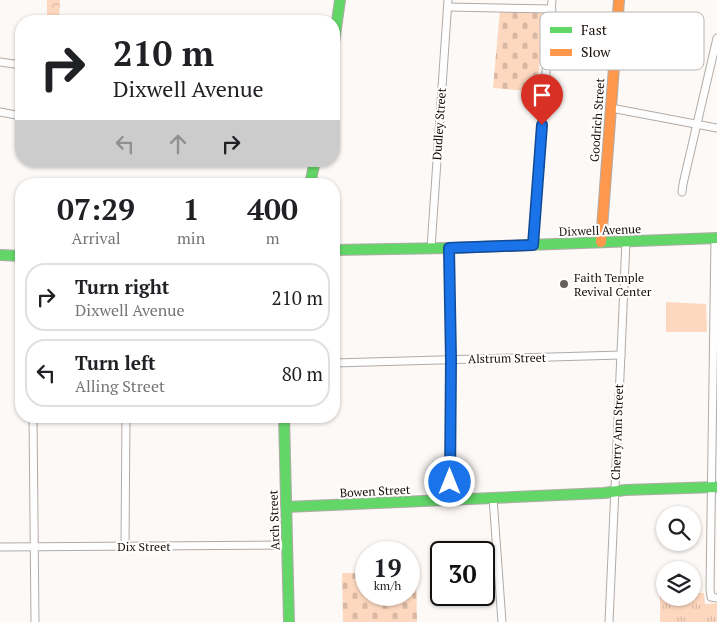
<!DOCTYPE html>
<html lang="en">
<head>
<meta charset="utf-8">
<style>
  :root { --surface:#fff; --page:#f6f6f6; --text:#202124; --muted:#757577; --line:#e0e0e0 }
  body { margin:0; font-family:"PT Serif",serif; background:var(--page); color:var(--text); height:100vh; display:flex; flex-direction:column; font-size:19px; white-space:nowrap }
  * { box-sizing:border-box; margin:0 }
  p { font-size:16px; color:var(--muted) }
  .icon { flex:none; width:28px; height:28px; fill:none; stroke:currentColor; stroke-width:2; stroke-linecap:round; stroke-linejoin:round }
  .map { position:relative; flex:1; overflow:hidden }
  .side { position:absolute; left:15px; top:178px; width:325px; height:245px; display:flex; flex-direction:column; background:var(--surface); border-radius:20px; box-shadow:0 1px 4px #0004 }
  .side>* { flex:none }
  .guide { position:absolute; left:15px; top:15px; width:325px; height:152px; border-radius:20px; box-shadow:0 1px 4px #0004; background:#fff; color:var(--text); overflow:hidden }
  .fabs { position:absolute; left:656px; top:506px; display:grid; gap:10px }
  .fabs a { display:grid; place-items:center; width:45px; height:45px; border-radius:50%; background:var(--surface); box-shadow:0 1px 4px #0004; font-size:25px }
  .speed { position:absolute; left:355px; top:541px; display:flex; gap:10px; font-size:25px; font-weight:700; text-align:center }
  .speed>* { display:grid; place-content:center; width:65px; height:65px; border-radius:50%; background:var(--surface); box-shadow:0 1px 4px #0004; line-height:1 }
  .speed small { font-size:12px; font-weight:400 }
  .speed .limit { border:2px solid #111; border-radius:8px; background:#fff; color:#111 }
  .pin { position:absolute; display:grid; place-items:center; width:42px; height:42px; color:#fff; margin:-51px -21px; border-radius:50% 50% 50% 0; rotate:-45deg; box-shadow:0 0 5px #0007 }
  .pin .icon { rotate:45deg }
  .me { position:absolute; width:55px; margin:-28px; rotate:0deg; stroke-linejoin:round; filter:drop-shadow(0 0 4px #0008) }
  .turn { display:flex; align-items:center; gap:18px; height:105px; padding:0 15px; font-size:22px }
  .turn .icon { width:65px; height:65px; stroke-width:2.5 }
  .turn b { display:block; font-size:35px; line-height:42px }
  .lanes { display:flex; align-items:center; height:48px; padding:0 15px; background:#0003; justify-content:center; gap:25px; direction:ltr }
  .lanes .off { opacity:.35 }
  .eta { display:flex; justify-content:space-evenly; align-items:center; height:85px; text-align:center }
  .eta b { font-size:30px; font-weight:800; line-height:35px }
  ul { padding:0; list-style:none }
  li { display:flex; align-items:center; gap:15px; height:68px; margin:0 10px 8px; padding:0 5px; border:2px solid var(--line); border-radius:20px }
  li div { flex:1 }
  li b { display:block; font-size:19px }
  li em { font-style:normal }
  .map>svg:first-child { display:block }
  .grass { fill:#fdd8bf }
  .forest { fill:url(#forest-crowns) }
  .cemetery { fill:url(#cemetery-stones) }
  .park { fill:url(#park-tufts) }
  .lines { fill:none; stroke-linecap:round; stroke-linejoin:round }
  .street-casing { stroke:#b1aba7; stroke-width:9 }
  .fast-casing { stroke:#b1aba7; stroke-width:12 }
  .slow-casing { stroke:#b1aba7; stroke-width:12 }
  .street { stroke:#fffefe; stroke-width:7 }
  .fast { stroke:#63d668; stroke-width:10 }
  .slow { stroke:#ff974d; stroke-width:10 }
  .route-casing { stroke:#114b97; stroke-width:12 }
  .route { stroke:#1a73e8; stroke-width:9 }
  .poi-dot { fill:#67605b; stroke:#fff; stroke-width:2 }
  .labels { text-anchor:middle; dominant-baseline:central; stroke-width:4; stroke-linejoin:round; paint-order:stroke }
  .street-label { font-size:12px; fill:#170d07; stroke:#fff }
  .poi-label { font-size:12px; fill:#170d07; stroke:#fff; text-anchor:start }
  .key { fill:#fff; stroke:#b9b6b5; stroke-width:1 }
  .key-label { font-size:14px; fill:#170d07 }
</style>
</head>
<body>
<div class="map">
<svg width="717" height="622" viewBox="0 0 717 622">
  <defs>
    <pattern id="forest-crowns" width="20" height="18" patternUnits="userSpaceOnUse" patternTransform="scale(1.25)"><rect width="20" height="18" fill="#fdd8bf"/><path d="M2 6a3 3 0 1 1 6 0M12 15a3 3 0 1 1 6 0" fill="none" stroke="#d8b8a3"/></pattern>
    <pattern id="cemetery-stones" width="16" height="16" patternUnits="userSpaceOnUse" patternTransform="scale(1.25)"><rect width="16" height="16" fill="#fdd8bf"/><path d="M2 7V4a2 2 0 0 1 4 0v3zM10 15v-3a2 2 0 0 1 4 0v3z" fill="#d8b8a3"/></pattern>
    <pattern id="park-tufts" width="24" height="20" patternUnits="userSpaceOnUse" patternTransform="scale(1.25)"><rect width="24" height="20" fill="#fdd8bf"/><path d="M3 7l-1-3M5 7V3M7 7l1-3M15 17l-1-3M17 17v-4M19 17l1-3" fill="none" stroke="#d8b8a3"/></pattern>
  </defs>
  <rect width="100%" height="100%" fill="#fcf9f6"/>
  <!-- grass -->
  <polygon class="grass" points="666,302 706,304 707,332 666,332"/>
  <!-- forest -->
  <polygon class="forest" points="47,0 60,0 59,21 47,21"/>
  <!-- cemetery -->
  <g class="cemetery">
    <polygon points="500,10 544,12 537,92 493,88"/>
    <polygon points="409,572 416,572 417,622 343,622 342,573 366,573 366,595 409,595"/>
  </g>
  <!-- park -->
  <polygon class="park" points="693,593 704,593 705,604 717,603 717,622 660,622 660,594 665,594 665,598 692,598"/>
  <g class="lines">
    <defs>
      <g id="street">
        <polyline points="448,7 552,9"/>
        <polyline points="0,62 21,65"/>
        <polyline points="611,108 717,128"/>
        <polyline points="0,112 21,116"/>
        <polyline points="682,192 683,184 717,38"/>
        <polyline points="715,238 710,589 711,597 717,598"/>
        <polyline points="533,245 536,192 552,0"/>
        <polyline points="431,248 448,0"/>
        <polyline points="449,248 451,360 450,500"/>
        <polyline points="334,363 621,355"/>
        <polyline points="33,416 35,622"/>
        <polyline points="493,498 502,622"/>
        <polyline points="125,546 126,416"/>
        <polyline points="0,547 288,545"/>
        <polyline points="609,622 626,241"/>
      </g>
      <g id="fast">
        <polyline points="334,43 340,0"/>
        <polyline points="310,184 315,161"/>
        <polyline points="334,250 449,248 717,238"/>
        <polyline points="0,255 21,256"/>
        <polyline points="284,416 289,622"/>
        <polyline points="286,507 604,493 625,490 717,487"/>
      </g>
      <polyline id="slow" points="601,242 619,0"/>
    </defs>
    <!-- street casing -->
    <use href="#street" class="street-casing"/>
    <!-- fast casing -->
    <use href="#fast" class="fast-casing"/>
    <!-- slow casing -->
    <use href="#slow" class="slow-casing"/>
    <!-- street -->
    <use href="#street" class="street"/>
    <!-- fast -->
    <use href="#fast" class="fast"/>
    <!-- slow -->
    <use href="#slow" class="slow"/>
  </g>
  <g class="lines">
    <defs>
      <polyline id="route" points="450,482 451,360 449,248 533,245 542,125"/>
    </defs>
    <!-- route casing -->
    <use href="#route" class="route-casing"/>
    <!-- route -->
    <use href="#route" class="route"/>
  </g>
  <!-- markers -->
  <circle class="poi-dot" cx="564" cy="284" r="5"/>
  <g class="labels">
    <!-- street labels -->
    <g class="street-label">
      <text transform="translate(597 120) rotate(-86)">Goodrich Street</text>
      <text transform="translate(439 124) rotate(-86)">Dudley Street</text>
      <text transform="translate(600 230) rotate(-2)">Dixwell Avenue</text>
      <text transform="translate(507 358) rotate(-1)">Alstrum Street</text>
      <text transform="translate(617 432) rotate(-88)">Cherry Ann Street</text>
      <text transform="translate(375 491) rotate(-3)">Bowen Street</text>
      <text transform="translate(274 520) rotate(-92)">Arch Street</text>
      <text x="144" y="546">Dix Street</text>
    </g>
    <!-- poi labels -->
    <g class="poi-label">
      <text x="574" y="277">Faith Temple<tspan x="574" dy="14">Revival Center</tspan></text>
    </g>
  </g>
  <!-- legend -->
  <rect x="540" y="12" width="164" height="58" rx="8" class="key"/>
  <rect x="550" y="27" width="22" height="6" fill="#63d668"/>
  <rect x="550" y="49" width="22" height="7" fill="#ff974d"/>
  <g class="key-label">
    <text x="581" y="35">Fast</text>
    <text x="581" y="57">Slow</text>
  </g>
</svg>
<div class="fabs">
<a><svg class="icon" aria-label="search" viewBox="0 0 24 24"><circle cx="10" cy="10" r="6"/><path d="M15 15l6 6"/></svg></a>
<a><svg class="icon" aria-label="layers" viewBox="0 0 24 24"><path d="M12 4l9 5-9 5-9-5zM3 14l9 5 9-5"/></svg></a>
</div>
<div class="speed"><div>19<small>km/h</small></div><div class="limit">30</div></div>
<div class="pin" style="left:542px;top:125px;background:#d93025"><svg class="icon" aria-label="arrive" viewBox="0 0 24 24"><path d="M6 21V4h12l-3 4 3 4H6"/></svg></div>
<svg class="me" style="left:450px;top:482px" viewBox="-20 -20 40 40"><circle r="17" fill="#1a73e8" stroke="#fff" stroke-width="3"/><path d="M0-11L8 9 0 5-8 9z" fill="#fff"/></svg>
<div class="guide">
<div class="turn"><svg class="icon" aria-label="right" viewBox="0 0 24 24"><path d="M7 20v-9h11M14 6l5 5-5 5"/></svg><div><b>210 m</b>Dixwell Avenue</div></div>
<div class="lanes"><svg class="icon off" aria-label="left" viewBox="0 0 24 24"><path d="M17 20v-9H6M10 6l-5 5 5 5"/></svg><svg class="icon off" aria-label="ahead" viewBox="0 0 24 24"><path d="M12 20V5M6 11l6-6 6 6"/></svg><svg class="icon" aria-label="right" viewBox="0 0 24 24"><path d="M7 20v-9h11M14 6l5 5-5 5"/></svg></div>
</div>
<section class="side">
<div class="eta">
<div><b>07:29</b><p>Arrival</p></div>
<div><b>1</b><p>min</p></div>
<div><b>400</b><p>m</p></div>
</div>
<ul>
<li><svg class="icon" aria-label="right" viewBox="0 0 24 24"><path d="M7 20v-9h11M14 6l5 5-5 5"/></svg><div><b>Turn right</b><p>Dixwell Avenue</p></div><em>210 m</em></li>
<li><svg class="icon" aria-label="left" viewBox="0 0 24 24"><path d="M17 20v-9H6M10 6l-5 5 5 5"/></svg><div><b>Turn left</b><p>Alling Street</p></div><em>80 m</em></li>
</ul>
</section>
</div>
</body>
</html>
